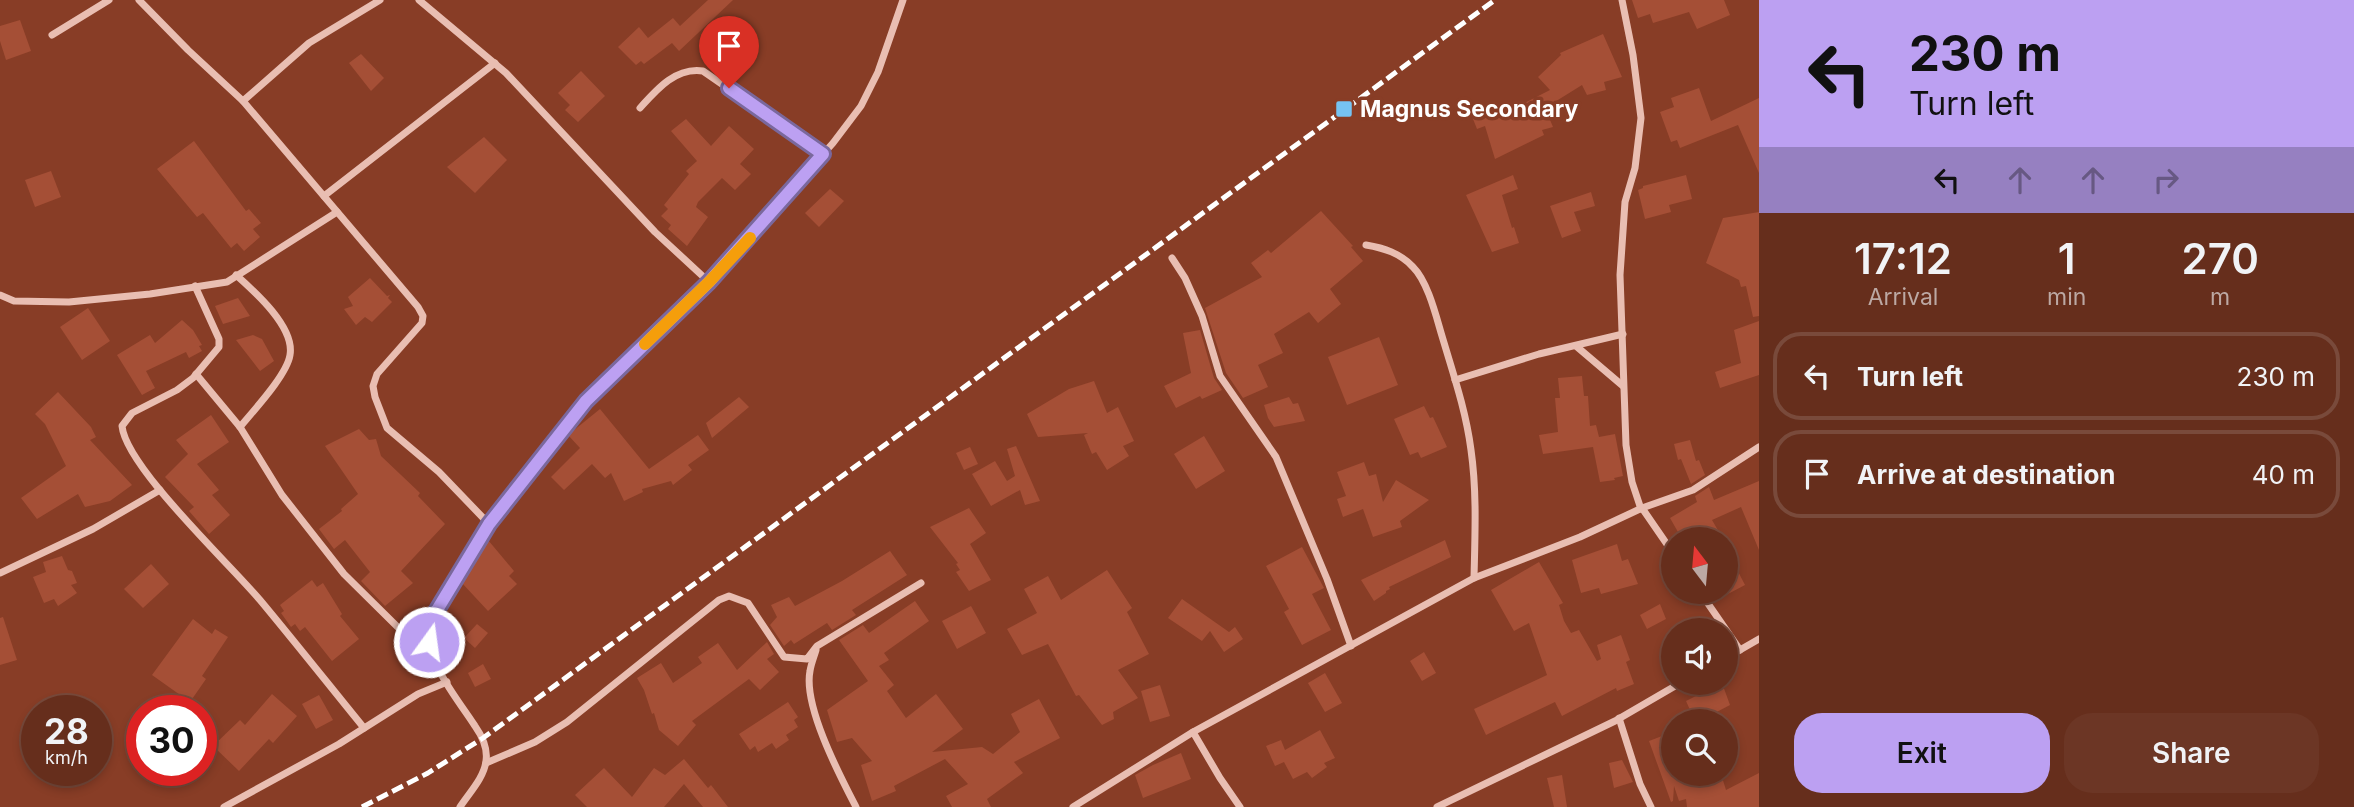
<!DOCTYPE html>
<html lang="en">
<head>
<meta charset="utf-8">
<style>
  :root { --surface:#662e1c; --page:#6c3625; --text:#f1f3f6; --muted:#bca8a3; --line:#794a3b; --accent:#bca0f2 }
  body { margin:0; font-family:Inter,sans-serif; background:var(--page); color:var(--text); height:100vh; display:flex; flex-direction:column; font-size:26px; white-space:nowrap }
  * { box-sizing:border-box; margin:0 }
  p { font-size:23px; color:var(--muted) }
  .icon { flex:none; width:38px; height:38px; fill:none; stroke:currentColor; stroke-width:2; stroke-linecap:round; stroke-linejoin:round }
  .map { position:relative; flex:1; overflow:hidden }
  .sheet { display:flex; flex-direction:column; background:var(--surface); width:595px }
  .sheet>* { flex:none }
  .guide { background:#bca0f2; color:#111; overflow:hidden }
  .needle { width:46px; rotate:344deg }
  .buttons { position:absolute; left:1661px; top:527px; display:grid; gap:14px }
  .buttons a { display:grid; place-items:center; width:77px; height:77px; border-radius:50%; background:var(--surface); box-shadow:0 4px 10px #0003,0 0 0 2px var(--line); font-size:35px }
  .speed { position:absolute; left:21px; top:695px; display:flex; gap:14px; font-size:35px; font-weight:700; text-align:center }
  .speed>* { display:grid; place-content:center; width:91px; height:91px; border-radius:50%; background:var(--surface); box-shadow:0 4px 10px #0003,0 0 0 2px var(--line); line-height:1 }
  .speed small { font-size:18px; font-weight:400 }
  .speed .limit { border:10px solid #d22; background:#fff; color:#111 }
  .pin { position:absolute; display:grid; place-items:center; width:60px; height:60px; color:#fff; margin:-72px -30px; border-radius:50% 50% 50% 0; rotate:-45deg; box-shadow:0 0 7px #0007 }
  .pin .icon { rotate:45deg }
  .me { position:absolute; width:77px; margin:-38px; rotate:14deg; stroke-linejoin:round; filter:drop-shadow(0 0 5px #0008) }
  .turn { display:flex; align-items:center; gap:24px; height:147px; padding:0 35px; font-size:32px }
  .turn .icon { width:91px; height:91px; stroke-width:2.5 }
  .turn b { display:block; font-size:49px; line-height:60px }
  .lanes { display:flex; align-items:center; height:66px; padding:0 35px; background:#0003; justify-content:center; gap:35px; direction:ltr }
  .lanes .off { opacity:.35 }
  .eta { display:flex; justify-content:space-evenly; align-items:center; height:119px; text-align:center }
  .eta b { font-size:42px; font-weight:600; line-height:49px }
  .primary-button { display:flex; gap:14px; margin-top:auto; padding:14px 35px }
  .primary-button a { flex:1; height:80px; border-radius:28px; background:var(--accent); color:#111; font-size:28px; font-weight:600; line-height:80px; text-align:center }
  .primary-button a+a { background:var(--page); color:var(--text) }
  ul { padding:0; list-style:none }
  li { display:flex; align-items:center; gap:21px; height:88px; margin:0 14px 10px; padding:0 21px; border:4px solid var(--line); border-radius:28px }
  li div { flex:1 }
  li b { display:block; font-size:26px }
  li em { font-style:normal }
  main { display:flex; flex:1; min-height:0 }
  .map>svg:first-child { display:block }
  .building { fill:#a54f36 }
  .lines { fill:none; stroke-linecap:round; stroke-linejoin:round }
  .street { stroke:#e9beb2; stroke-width:7 }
  .rail { stroke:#fff; stroke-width:5; stroke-dasharray:12 5; stroke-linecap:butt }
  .route-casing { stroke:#7a689d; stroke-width:18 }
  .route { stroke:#bca0f2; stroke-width:12 }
  .slow { stroke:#f59e0b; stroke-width:12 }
  .poi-dot { fill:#76c3f2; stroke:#883d26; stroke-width:2.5 }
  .labels { text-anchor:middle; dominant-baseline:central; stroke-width:7; stroke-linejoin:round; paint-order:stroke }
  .poi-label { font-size:23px; font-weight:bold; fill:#fff; stroke:#883d26; text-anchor:start }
</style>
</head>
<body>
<main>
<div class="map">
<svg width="1759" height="807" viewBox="0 0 1759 807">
  <rect width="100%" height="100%" fill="#883d26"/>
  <!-- building -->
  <g class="building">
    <polygon points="708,0 733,0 679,51 672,43 644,64 641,61 636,65 618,47 639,27 648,38 673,18 680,26"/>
    <polygon points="1632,0 1724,0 1730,15 1697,29 1689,12 1653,23 1650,14 1638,18"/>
    <polygon points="20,20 31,51 6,60 0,41 0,26"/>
    <polygon points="1603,34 1622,77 1604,82 1606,90 1587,95 1582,85 1545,108 1553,127 1542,130 1544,135 1495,159 1485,126 1477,129 1471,114 1487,108 1489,115 1502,110 1503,114 1550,90 1538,77 1561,55 1560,53"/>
    <polygon points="361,54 384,78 371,91 349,63"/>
    <polygon points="581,71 605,96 578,122 565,110 570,105 558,93"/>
    <polygon points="1699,88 1711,121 1759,98 1759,173 1738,125 1680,148 1677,140 1671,142 1660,112 1674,107 1671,98"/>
    <polygon points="686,119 711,146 729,126 754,149 740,164 751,174 735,190 722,178 698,202 696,207 708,217 687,246 668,229 671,225 661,216 668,209 664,205 689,174 686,171 697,161 671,131"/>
    <polygon points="484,137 507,160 475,193 447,167"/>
    <polygon points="194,141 246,211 249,209 261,223 253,229 260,237 244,251 237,243 231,248 203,213 197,217 157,169"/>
    <polygon points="51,171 61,197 35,207 25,180"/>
    <polygon points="1513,175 1518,189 1502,195 1512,228 1514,227 1519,243 1492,252 1466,195"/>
    <polygon points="1686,175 1692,199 1669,205 1671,212 1645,219 1638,190 1643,188 1643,186"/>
    <polygon points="830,189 844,201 819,227 805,213"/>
    <polygon points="1591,192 1595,206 1574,212 1581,231 1562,238 1550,206"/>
    <polygon points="1321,211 1353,246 1351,247 1363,261 1330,289 1341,304 1318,323 1309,312 1274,334 1283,353 1258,365 1268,387 1243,398 1226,373 1205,308 1262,277 1251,263 1268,250 1271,253"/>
    <polygon points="1759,212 1759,316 1753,317 1746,286 1741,287 1739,280 1706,263 1723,218"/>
    <polygon points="370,278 387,296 390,295 388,298 392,302 372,322 365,317 356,325 344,309 353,306 348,297"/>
    <polygon points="238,298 250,316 223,324 215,306"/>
    <polygon points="88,308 110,341 82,360 60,327"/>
    <polygon points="182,320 193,330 202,345 199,346 202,351 189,358 186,352 146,371 155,388 142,395 117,355 150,335 155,343"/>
    <polygon points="1759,321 1759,375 1720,388 1715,372 1741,363 1734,330"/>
    <polygon points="1200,330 1214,378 1222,390 1202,399 1200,396 1176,408 1164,386 1191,373 1183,333"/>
    <polygon points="253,335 262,339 274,361 260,371 236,340"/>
    <polygon points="1379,337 1398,385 1347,405 1328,357"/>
    <polygon points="1582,376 1584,396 1588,396 1590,426 1596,425 1599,437 1615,434 1623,476 1614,478 1615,480 1600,482 1593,447 1543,454 1539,435 1558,432 1555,398 1560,398 1558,378"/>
    <polygon points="1094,381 1107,413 1118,407 1134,441 1123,446 1129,456 1107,470 1096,452 1092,454 1084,435 1088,433 1038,437 1027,414 1069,389"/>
    <polygon points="58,392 91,427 96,437 90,440 132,485 110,501 85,507 78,494 37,519 21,498 66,466 45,424 35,414"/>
    <polygon points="739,397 749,407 712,438 706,423"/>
    <polygon points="1289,397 1293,404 1298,403 1305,421 1274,427 1268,418 1264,405"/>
    <polygon points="1424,406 1430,418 1433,417 1447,447 1421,458 1418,452 1410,455 1394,419"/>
    <polygon points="600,409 649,469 698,435 709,450 688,465 692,470 673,485 671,481 642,489 643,492 624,501 611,473 605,478 592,464 564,490 551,477 580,448 568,435"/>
    <polygon points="211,415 229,442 197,464 219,490 212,495 230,515 209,534 189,511 194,507 165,477 188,454 176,440"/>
    <polygon points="359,429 369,440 376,439 381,456 420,493 418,496 445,524 401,571 413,583 385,606 361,581 370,572 345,540 334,549 319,529 342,511 341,509 358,494 325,446"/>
    <polygon points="1204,436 1225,471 1196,489 1174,454"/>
    <polygon points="1690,440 1696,461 1699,460 1705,475 1691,484 1681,459 1678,460 1674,444"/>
    <polygon points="1016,446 1040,501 1025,505 1020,490 991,506 972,474 995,461 1007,481 1015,476 1007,449"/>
    <polygon points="970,447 978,464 964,470 956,453"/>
    <polygon points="1364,462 1369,476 1376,474 1383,502 1396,480 1429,500 1400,521 1402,527 1373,537 1363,509 1343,517 1337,499 1346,496 1337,472"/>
    <polygon points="1759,481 1759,550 1741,507 1712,520 1723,539 1682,539 1670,518 1697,502 1695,496 1709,487 1714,500"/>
    <polygon points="969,508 986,533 970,544 991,580 969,591 956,572 960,570 956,564 958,563 930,527"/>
    <polygon points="488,540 514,571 509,576 517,584 488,611 461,582"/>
    <polygon points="1445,540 1451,557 1389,587 1390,589 1386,591 1386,593 1374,601 1361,580"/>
    <polygon points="1617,544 1622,561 1628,559 1638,584 1601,594 1599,588 1581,593 1572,560"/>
    <polygon points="1302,547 1324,588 1312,594 1331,630 1302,645 1284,612 1289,609 1266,566"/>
    <polygon points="1726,548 1745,585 1726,595"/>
    <polygon points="890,551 907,575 852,610 856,615 832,630 827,623 794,644 791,640 784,646 770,625 777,617 771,605 789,597 795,606 842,581"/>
    <polygon points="62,556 68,570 72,571 77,583 71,585 77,593 58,606 54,599 44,603 33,577 46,572 43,562"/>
    <polygon points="1539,562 1563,603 1559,605 1564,621 1571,633 1579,630 1597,661 1601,659 1597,645 1621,635 1630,660 1626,662 1634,684 1617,691 1616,688 1562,716 1555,702 1486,735 1474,709 1547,675 1529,623 1514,631 1491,590"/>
    <polygon points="151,564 169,584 143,608 124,589"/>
    <polygon points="1107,570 1132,608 1127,612 1149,654 1118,670 1138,698 1113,712 1114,719 1102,725 1079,695 1076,696 1048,644 1022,655 1007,629 1037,613 1024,589 1048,576 1061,600"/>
    <polygon points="312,580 317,587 323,583 342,614 340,616 359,639 332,661 305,627 300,631 295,624 291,627 281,613 284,611 280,605"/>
    <polygon points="1182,599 1229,632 1235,627 1243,639 1224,652 1210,631 1202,641 1168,618"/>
    <polygon points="915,601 929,621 884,653 889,660 879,666 894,685 887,691 906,718 936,694 963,729 932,752 982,747 993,754 1020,732 1011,714 1039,699 1060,738 1014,762 1023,773 987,799 991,807 952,807 946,796 968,784 945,759 894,786 896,791 872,801 861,765 872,761 852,738 837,742 827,710 868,681 839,640 863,625 869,633"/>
    <polygon points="1660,604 1666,619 1647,629 1640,615"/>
    <polygon points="971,606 986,633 957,649 942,621"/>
    <polygon points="3,617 17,660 0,665 0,618"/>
    <polygon points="193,619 212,634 215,629 228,637 202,676 206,679 190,702 152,675"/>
    <polygon points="477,624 488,633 475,648 464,638"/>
    <polygon points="767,642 774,654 767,659 779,672 760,690 749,679 692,721 696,725 678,746 659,730 654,713 652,714 644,690 637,678 661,663 673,683 702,663 698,657 718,643 737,670"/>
    <polygon points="1424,652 1436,673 1422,681 1410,661"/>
    <polygon points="483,664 491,679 475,687 468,673"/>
    <polygon points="1325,673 1342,703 1325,712 1308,683"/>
    <polygon points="1722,683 1730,705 1711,715 1713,721 1695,721 1686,701"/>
    <polygon points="1160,685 1170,716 1150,722 1141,691"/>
    <polygon points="272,694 297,716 273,743 269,739 239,771 213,746 240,720 245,725"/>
    <polygon points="319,695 333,720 316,729 302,704"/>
    <polygon points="788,702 798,717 794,720 798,727 786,735 789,740 776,749 772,743 758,752 755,746 750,750 739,734"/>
    <polygon points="1320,730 1335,758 1324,763 1327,767 1312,778 1307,772 1293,779 1284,762 1275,766 1266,746 1281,740 1285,750"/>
    <polygon points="1670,733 1673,742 1673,774 1721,774 1726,790 1759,773 1759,807 1687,807 1686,799 1679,801 1674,786 1673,801 1671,802 1649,741"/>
    <polygon points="1181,753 1191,779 1143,798 1135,775 1153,765"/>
    <polygon points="684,759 708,788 711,785 728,807 703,807 684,784 664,807 587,807 575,795 604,768 632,797 654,768 665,775"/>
    <polygon points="1622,760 1633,782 1614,788 1609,763"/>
    <polygon points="1562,775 1567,807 1554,807 1547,778"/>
  </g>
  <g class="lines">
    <!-- street -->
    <g class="street">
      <polyline points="139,0 188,50 243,101 418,307 423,316 422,323 377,374 373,386 375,397 387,428 439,472 489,524"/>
      <polyline points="419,0 506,73 655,232 709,282"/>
      <polyline points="1622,0 1633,55 1641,118 1635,168 1625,202 1620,275 1626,445 1632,482 1641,509"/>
      <polyline points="52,35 109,0"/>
      <polyline points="243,101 309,43 380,0"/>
      <path d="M 640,108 C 657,89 676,67 703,71 L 823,154"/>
      <polyline points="324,196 495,63"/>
      <path d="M 1366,245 C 1384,248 1400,253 1413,267 C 1428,282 1436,316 1442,336 C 1453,373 1466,411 1471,450 C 1477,492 1475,535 1474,578"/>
      <polyline points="1172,258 1185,278 1202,316 1220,376 1276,457 1327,579 1351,646"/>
      <path d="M 236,275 C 254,291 295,327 290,355 C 287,375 253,411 240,427"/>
      <path d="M 195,286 L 219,339 L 219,347 L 193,378 L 177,390 L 132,413 L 122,426 C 126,467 229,563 260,600 C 295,642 329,685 364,728"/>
      <polyline points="0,295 14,301 69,302 150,294 227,282 337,212"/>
      <polyline points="1576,346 1623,386"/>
      <polyline points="196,374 240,427 282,495 344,574 434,663"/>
      <polyline points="1455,380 1539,354 1623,334"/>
      <polyline points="1642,508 1673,553"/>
      <polyline points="0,573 93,529 160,490"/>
      <polyline points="1700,592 1740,650"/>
      <path d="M 816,650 C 814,657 811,664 810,671 C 803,706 840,776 856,807"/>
      <polyline points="1726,658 1759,639"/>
      <polyline points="1619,718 1640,784 1651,807"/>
      <polyline points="1193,732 1220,778 1240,807"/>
      <polyline points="486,763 535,742 567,722 719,600 729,596 748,603 784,657 807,659 817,646 921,583"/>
      <polyline points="224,807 339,744 418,694 447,682"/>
      <path d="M 460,807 C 469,793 484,778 486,761 C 488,748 482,736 475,726 C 452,690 420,659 434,615 L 489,524 L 586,401 L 709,282 L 833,143 L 861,106 L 878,72 L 903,0"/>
      <polyline points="1073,807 1193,732 1474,578 1580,537 1642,508 1693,490 1759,447"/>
      <polyline points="1437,807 1615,721 1682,682"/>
    </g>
    <!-- rail -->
    <polyline class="rail" points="362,807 428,773 483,738 1495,0"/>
  </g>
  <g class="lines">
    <defs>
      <polyline id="route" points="429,642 430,629 434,615 489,524 586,401 709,282 823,154 729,88"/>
    </defs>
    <!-- route casing -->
    <use href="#route" class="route-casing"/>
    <!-- route -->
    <use href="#route" class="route"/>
    <!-- slow -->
    <polyline class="slow" points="645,344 709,282 750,238"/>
  </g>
  <!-- markers -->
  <rect class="poi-dot" x="1335" y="100" width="18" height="18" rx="3.5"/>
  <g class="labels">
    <!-- poi labels -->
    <g class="poi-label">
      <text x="1360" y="109">Magnus Secondary</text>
    </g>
  </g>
</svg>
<div class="buttons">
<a><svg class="needle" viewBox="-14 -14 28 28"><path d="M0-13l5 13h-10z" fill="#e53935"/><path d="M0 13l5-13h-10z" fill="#bca8a3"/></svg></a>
<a><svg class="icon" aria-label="sound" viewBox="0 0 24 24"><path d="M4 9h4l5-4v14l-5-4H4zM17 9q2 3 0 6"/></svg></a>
<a><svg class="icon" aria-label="search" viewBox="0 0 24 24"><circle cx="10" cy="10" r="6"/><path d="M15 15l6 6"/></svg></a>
</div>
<div class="speed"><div>28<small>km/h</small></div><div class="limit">30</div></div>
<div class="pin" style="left:729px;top:88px;background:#d93025"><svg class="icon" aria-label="arrive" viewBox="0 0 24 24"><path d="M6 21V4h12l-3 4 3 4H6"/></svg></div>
<svg class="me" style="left:429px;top:642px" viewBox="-20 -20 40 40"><circle r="17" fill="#bca0f2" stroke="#fff" stroke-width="3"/><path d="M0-11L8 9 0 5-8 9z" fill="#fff"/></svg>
</div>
<section class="sheet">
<div class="guide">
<div class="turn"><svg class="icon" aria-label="left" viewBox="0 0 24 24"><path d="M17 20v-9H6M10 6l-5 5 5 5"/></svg><div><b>230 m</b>Turn left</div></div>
<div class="lanes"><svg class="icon" aria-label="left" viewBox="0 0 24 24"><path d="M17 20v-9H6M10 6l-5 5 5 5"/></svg><svg class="icon off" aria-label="ahead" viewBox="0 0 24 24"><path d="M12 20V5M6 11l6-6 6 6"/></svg><svg class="icon off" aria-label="ahead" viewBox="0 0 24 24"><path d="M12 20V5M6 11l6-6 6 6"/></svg><svg class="icon off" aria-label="right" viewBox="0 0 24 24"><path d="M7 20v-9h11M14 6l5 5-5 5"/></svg></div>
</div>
<div class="eta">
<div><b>17:12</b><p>Arrival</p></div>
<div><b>1</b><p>min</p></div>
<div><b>270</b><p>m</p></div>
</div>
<ul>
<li><svg class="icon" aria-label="left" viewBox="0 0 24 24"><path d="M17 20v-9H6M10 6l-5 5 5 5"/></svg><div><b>Turn left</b></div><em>230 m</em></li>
<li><svg class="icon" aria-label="arrive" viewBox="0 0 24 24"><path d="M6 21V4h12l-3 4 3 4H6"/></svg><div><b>Arrive at destination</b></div><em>40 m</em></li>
</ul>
<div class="primary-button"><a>Exit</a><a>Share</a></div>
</section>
</main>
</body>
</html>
